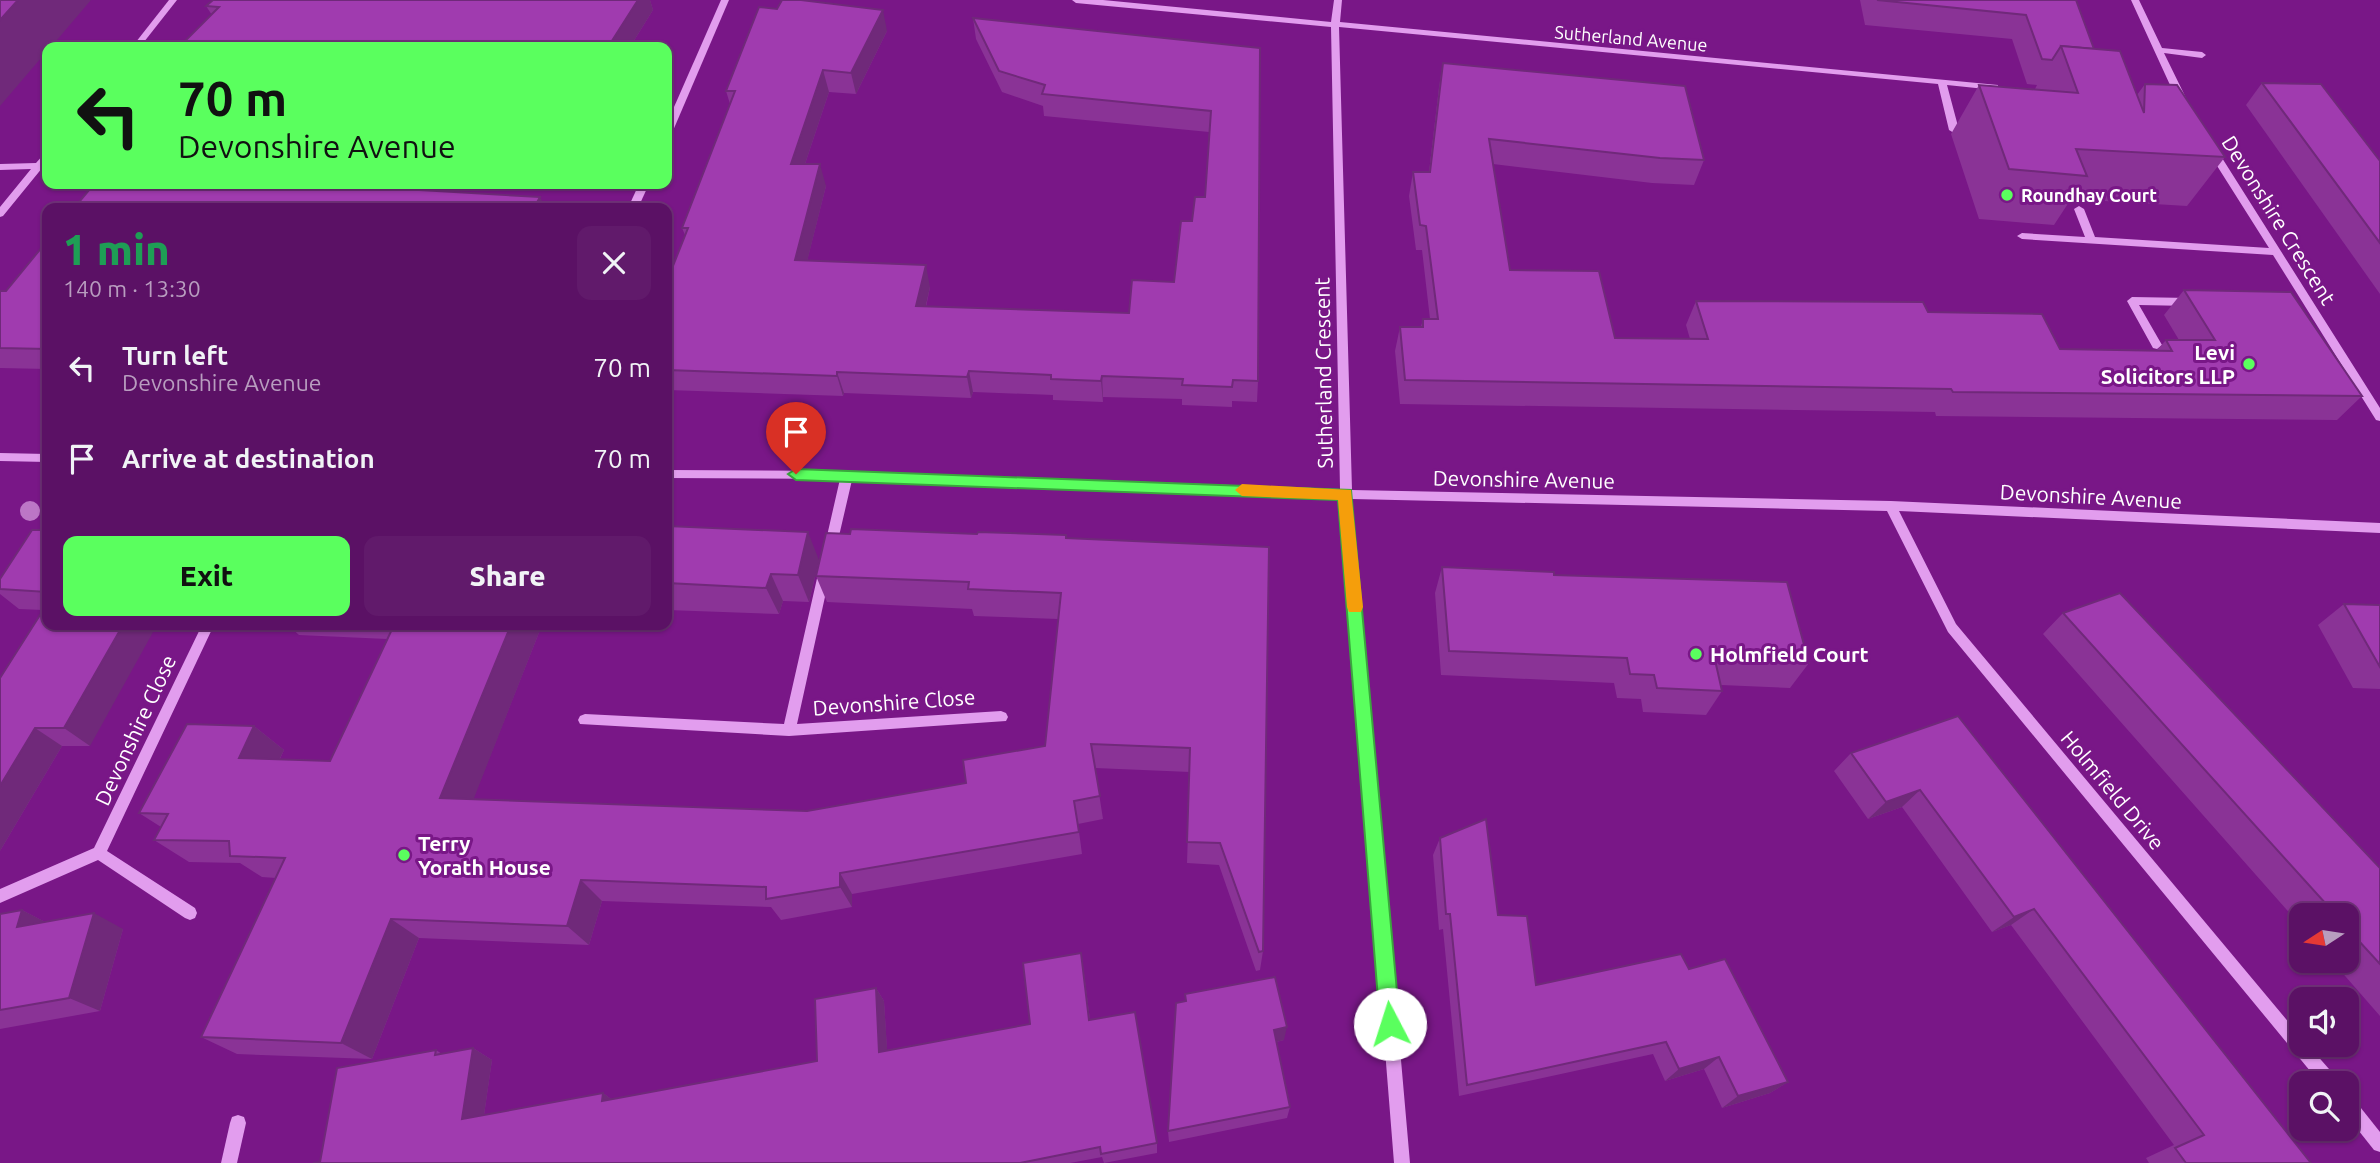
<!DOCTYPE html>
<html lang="en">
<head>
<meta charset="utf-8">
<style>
  :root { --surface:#5b1165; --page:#611a6b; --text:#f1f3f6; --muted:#b89dbf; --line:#703179; --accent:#5aff5e }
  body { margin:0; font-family:Ubuntu,sans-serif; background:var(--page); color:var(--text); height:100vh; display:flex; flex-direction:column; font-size:26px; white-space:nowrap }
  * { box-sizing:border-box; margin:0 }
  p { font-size:23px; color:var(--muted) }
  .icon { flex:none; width:38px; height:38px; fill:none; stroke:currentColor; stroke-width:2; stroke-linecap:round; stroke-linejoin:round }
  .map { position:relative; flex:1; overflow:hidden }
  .details { position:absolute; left:42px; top:203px; width:630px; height:427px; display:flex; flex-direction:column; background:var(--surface); border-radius:14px; box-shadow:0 2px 5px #0004,0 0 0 2px var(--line) }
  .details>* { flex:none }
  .top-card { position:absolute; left:42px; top:42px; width:630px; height:147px; border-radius:14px; box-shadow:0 2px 5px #0004,0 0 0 2px var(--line); background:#5aff5e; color:#111; overflow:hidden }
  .needle { width:46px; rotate:258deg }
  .fabs { position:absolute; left:2289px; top:903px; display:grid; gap:14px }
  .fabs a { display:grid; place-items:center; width:70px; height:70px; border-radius:14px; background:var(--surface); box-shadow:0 2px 5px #0004,0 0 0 2px var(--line); font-size:35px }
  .pin { position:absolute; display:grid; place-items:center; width:60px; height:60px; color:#fff; margin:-72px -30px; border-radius:50% 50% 50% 0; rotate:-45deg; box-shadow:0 0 7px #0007 }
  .pin .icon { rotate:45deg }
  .me { position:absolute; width:77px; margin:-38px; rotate:355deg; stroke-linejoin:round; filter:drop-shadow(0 0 5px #0008) }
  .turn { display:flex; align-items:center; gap:24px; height:147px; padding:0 21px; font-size:32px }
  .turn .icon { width:91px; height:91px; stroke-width:2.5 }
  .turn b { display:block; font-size:49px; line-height:60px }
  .round { display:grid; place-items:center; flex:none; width:74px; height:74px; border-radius:14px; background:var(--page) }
  .headline { display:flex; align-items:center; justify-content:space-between; height:119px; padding:0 21px }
  h1 { font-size:42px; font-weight:800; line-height:52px; color:#1e9e55 }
  .primary-button { display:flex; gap:14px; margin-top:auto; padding:14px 21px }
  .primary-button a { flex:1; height:80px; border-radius:14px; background:var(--accent); color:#111; font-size:28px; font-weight:800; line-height:80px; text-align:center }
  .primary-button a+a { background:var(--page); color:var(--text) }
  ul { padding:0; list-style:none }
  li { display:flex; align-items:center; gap:21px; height:91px; padding:0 21px }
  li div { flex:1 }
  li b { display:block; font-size:26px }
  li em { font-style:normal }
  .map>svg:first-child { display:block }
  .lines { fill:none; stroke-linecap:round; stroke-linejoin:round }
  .minor { fill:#e29dee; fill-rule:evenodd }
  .tree { fill:#bc76c6 }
  .wall { fill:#8a3396 }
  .shaded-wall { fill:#70297a }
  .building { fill:#a03baf; stroke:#70297a; stroke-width:2 }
  .route { fill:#5aff5e; stroke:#3aa63d; stroke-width:2 }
  .slow { fill:#f59e0b }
  .poi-dot { fill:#5aff5e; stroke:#791787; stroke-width:2.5 }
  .labels { text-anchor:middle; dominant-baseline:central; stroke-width:6; stroke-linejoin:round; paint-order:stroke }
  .far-street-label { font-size:18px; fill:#fff; stroke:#791787 }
  .far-poi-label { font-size:18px; font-weight:bold; fill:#fff; stroke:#791787; text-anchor:start }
  .street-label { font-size:21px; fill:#fff; stroke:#791787 }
  .poi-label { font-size:21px; font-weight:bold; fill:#fff; stroke:#791787; text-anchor:start }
</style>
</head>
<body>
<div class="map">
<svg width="2380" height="1163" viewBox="0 0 2380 1163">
  <rect width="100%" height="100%" fill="#791787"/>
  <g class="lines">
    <!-- minor -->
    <g class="minor">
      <polygon points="169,0 177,0 140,47 132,47"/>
      <polygon points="721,0 729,0 672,133 667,136 667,123"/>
      <polygon points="1072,0 1103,0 1331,22 1334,0 1342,0 1340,22 1998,85 1998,89 1995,90 1947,85 1959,130 1954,133 1949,130 1938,84 1339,27 1352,490 1891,501 2380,523 2380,533 1899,511 1956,624 2301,1037 2301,1045 2308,1045 2336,1077 2338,1083 2320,1083 1948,632 1887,511 1352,499 1410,1163 1394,1163 1341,498 852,480 836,549 834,552 826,552 824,549 840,479 667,478 667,470 847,471 1340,489 1331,27 1076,3"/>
      <polygon points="2131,0 2139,0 2162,48 2202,52 2206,55 2202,58 2164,53 2186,98 2184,100 2181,101 2176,98"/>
      <polygon points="2212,147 2217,150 2380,408 2380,421 2376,420 2273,255 2022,239 2017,236 2022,233 2085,237 2074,209 2079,206 2084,209 2095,237 2269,248 2207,150"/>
      <polygon points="47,153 47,162 3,216 0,217 0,207 31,169 0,170 0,164 36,163 44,154"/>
      <polygon points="639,184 649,184 638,208 628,208"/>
      <polygon points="2132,297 2190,298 2195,302 2190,306 2139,305 2162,345 2157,349 2153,348 2127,301"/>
      <polygon points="0,453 47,454 47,462 0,461"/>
      <polygon points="824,569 828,570 830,574 797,724 1001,711 1006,713 1008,717 1006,721 789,736 580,724 578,720 580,716 585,714 784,724 818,574 820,570"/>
      <polygon points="202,625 214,625 107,851 195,908 197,913 195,918 190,920 185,918 98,860 0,903 0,889 94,848"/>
      <polygon points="2347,1096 2353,1098 2380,1132 2380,1152 2374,1150 2347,1116"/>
      <polygon points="238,1115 244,1117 246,1123 237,1163 221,1163 230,1123 232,1117"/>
    </g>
  </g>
  <!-- trees -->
  <circle class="tree" cx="30" cy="511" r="10"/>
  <!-- wall -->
  <g class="wall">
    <polygon points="213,0 650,0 653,10 630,47 179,47 212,15 206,6"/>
    <polygon points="1860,0 2076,0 2094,49 2137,95 2145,84 2225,157 2187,206 2071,199 2054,225 1979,219 1951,134 1979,85 2035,89 2037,85 2027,84 2012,39 1865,25"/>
    <polygon points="973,18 1260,48 1258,381 1257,402 1232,401 1232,407 1182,405 1182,399 1103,397 1103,402 1077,401 1053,400 1053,395 973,392 971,398 844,393 843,396 667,390 667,281 685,235 682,228 730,104 726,91 887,31 856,94 829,92 805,164 826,186 807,261 930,287 926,307 1129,313 1174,282 1192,221 1205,197 1209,132 1044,116 1043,106 1002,92 976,39"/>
    <polygon points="1443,63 1704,160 1694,185 1652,183 1493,164 1510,270 1615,338 1690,339 1686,325 1696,301 1928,312 2060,349 2157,350 2166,340 2179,340 2164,315 2184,290 2362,396 2337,420 1936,416 1935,412 1400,404 1395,351 1400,327 1421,327 1423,319 1430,319 1422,250 1416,250 1409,196 1413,172 1429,172 1439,87"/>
    <polygon points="2262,83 2380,161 2380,294 2246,105"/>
    <polygon points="47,241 47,369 0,368 0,291 6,291"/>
    <polygon points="667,526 819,560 809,602 783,601 779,614 667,610"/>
    <polygon points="47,530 47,625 90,746 62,746 0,851 43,610 19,609 0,594 0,579"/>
    <polygon points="1067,538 1269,547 1263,951 1260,970 1256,971 1219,865 1187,863 1190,772 1095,768 1103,819 1078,824 1082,854 852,894 852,907 781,920 771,907 602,901 589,945 419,938 372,1059 237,1054 201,1037 276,878 262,877 240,863 189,862 154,840 161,827 139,813 254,726 284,750 280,759 330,761 387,639 299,635 288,625 542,625 473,799 807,811 966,783 1045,746 1058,619 974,616 972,609 827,602 816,576"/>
    <polygon points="1442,567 1554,575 1809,663 1790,688 1721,685 1722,691 1706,715 1643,712 1641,699 1617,698 1614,683 1441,675 1435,593"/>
    <polygon points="2344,604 2380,605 2380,689 2353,688 2318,625"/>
    <polygon points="2063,613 2380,868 2380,1016 2332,961 2347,961 2347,915 2301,915 2301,926 2043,634"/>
    <polygon points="1958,716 2311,1163 2149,1163 2146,1158 2174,1145 2011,925 1992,932 1902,807 1868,819 1834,771 1851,753"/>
    <polygon points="1440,838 1498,915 1536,985 1689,969 1788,1082 1770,1093 1722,1108 1704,1069 1665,1081 1653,1054 1459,1096 1443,929 1439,930 1433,855"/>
    <polygon points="22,910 45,922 123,929 100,1011 0,1029 0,914"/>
    <polygon points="1081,953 1083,966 1090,1020 1157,1143 1157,1153 1104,1163 1102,1157 1070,1163 313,1163 320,1162 436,1050 442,1054 473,1048 492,1060 484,1115 603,1093 611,1099 817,1061 876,988 884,1001 887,1050 1030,1024"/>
    <polygon points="1185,994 1284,1040 1276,1042 1290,1107 1287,1118 1169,1142 1168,1131 1185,1001"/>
  </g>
  <!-- shaded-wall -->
  <g class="shaded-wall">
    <polygon points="18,0 91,0 51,47 47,47 47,51 0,106 0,20"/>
    <polygon points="638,0 650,0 653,10 630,47 608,47"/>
    <polygon points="883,10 887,31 856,94 851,73"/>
    <polygon points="823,70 829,92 798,185 791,164"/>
    <polygon points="820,164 826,186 802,282 795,260"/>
    <polygon points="540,197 546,208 534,208"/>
    <polygon points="926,265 930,287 921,327 916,306"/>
    <polygon points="969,371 973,392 971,398 967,377"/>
    <polygon points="837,372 844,393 843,396 837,376"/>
    <polygon points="1102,376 1103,397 1103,402 1101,381"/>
    <polygon points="808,532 819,560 809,602 798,575"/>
    <polygon points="771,574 783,601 779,614 766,588"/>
    <polygon points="123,625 157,625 90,746 64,728"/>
    <polygon points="511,625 542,625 465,821 440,798"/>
    <polygon points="254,726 284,750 269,781 239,758"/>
    <polygon points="35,728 62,746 0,851 0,786"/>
    <polygon points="1920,790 1902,807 1868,819 1886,802"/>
    <polygon points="840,873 852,894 852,907 840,887"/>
    <polygon points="581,880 602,901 589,945 567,926"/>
    <polygon points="2034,909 2011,925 1992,932 2014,917"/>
    <polygon points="22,910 53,926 17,927"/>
    <polygon points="94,913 123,929 100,1011 69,998"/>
    <polygon points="391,919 419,938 372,1059 341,1043"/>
    <polygon points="1081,953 1083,966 1091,1032 1089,1020"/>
    <polygon points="876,988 884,1001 888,1063 879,1052"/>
    <polygon points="1287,1027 1284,1040 1271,1043 1274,1030"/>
    <polygon points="473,1048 492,1060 482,1129 462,1119"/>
    <polygon points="1719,1057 1704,1069 1665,1081 1679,1069"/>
    <polygon points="1788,1082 1770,1093 1722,1108 1738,1096"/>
    <polygon points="603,1093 618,1104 602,1101"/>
  </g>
  <!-- building -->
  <g class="building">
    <polygon points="0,0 18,0 0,20"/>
    <polygon points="213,0 638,0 608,47 179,47 219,7 206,6"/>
    <polygon points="782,0 801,0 883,10 851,73 823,70 791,164 820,164 795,260 926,265 916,306 1129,313 1132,280 1174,282 1181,221 1192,221 1195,197 1205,197 1211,111 1042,94 1045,85 999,71 973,18 1260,48 1258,381 1233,380 1232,387 1182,385 1183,379 1102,376 1101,381 1075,380 1051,379 1051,375 969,371 967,377 837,372 837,376 667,370 667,281 688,228 682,228 735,91 726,91 759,7 777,9"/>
    <polygon points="1877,0 2076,0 2094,49 2061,46 2052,60 2042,59 2026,15"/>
    <polygon points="2061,46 2120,51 2144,113 2145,84 2177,85 2225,157 2076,149 2087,176 2009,169 1979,85 2078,93"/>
    <polygon points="1443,63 1685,86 1704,160 1660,158 1489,139 1510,270 1599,271 1615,338 1708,339 1696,301 1923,302 1928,312 2042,314 2060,349 2172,351 2166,340 2215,340 2184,290 2291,292 2362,396 1953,392 1951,389 1405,380 1400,327 1423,327 1423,319 1438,319 1426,226 1420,225 1413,172 1430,172"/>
    <polygon points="2262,83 2321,84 2380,161 2380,243"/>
    <polygon points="94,184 316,184 540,197 534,208 74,208"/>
    <polygon points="47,241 47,349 0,348 0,291 6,291"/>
    <polygon points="667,526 808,532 798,575 771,574 766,588 667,583"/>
    <polygon points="851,529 977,534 978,532 1066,535 1066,538 1269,547 1263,951 1259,952 1220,843 1187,842 1190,748 1091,744 1100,796 1074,801 1079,832 840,873 840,887 766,899 766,887 581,880 567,926 391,919 341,1043 201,1037 285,858 230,856 229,841 154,840 168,814 139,813 187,724 254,726 239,758 330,761 394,625 511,625 440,798 807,811 966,783 963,760 1045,746 1061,593 968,589 969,582 816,576 826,533 850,534"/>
    <polygon points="32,530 47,530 47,592 0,589 0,579"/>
    <polygon points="1442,567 1554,572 1554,575 1787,582 1809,663 1715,660 1722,691 1657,688 1654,675 1630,674 1627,658 1449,651"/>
    <polygon points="2120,593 2380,868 2380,964 2347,928 2347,915 2336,915 2063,613"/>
    <polygon points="47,604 47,625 123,625 64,728 35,728 0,786 0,678"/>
    <polygon points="2344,604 2380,605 2380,667"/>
    <polygon points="1958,716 2311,1163 2186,1163 2175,1148 2204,1135 2034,909 2014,917 1920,790 1886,802 1851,753"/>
    <polygon points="1486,819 1498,915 1527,916 1536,985 1681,954 1689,969 1725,959 1788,1082 1738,1096 1719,1057 1679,1069 1666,1042 1467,1085 1450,914 1446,914 1440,838"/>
    <polygon points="22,910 17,927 94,913 69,998 0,1010 0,914"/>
    <polygon points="1081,953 1089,1020 1135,1012 1157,1143 1101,1154 1100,1147 1020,1163 313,1163 320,1162 337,1068 436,1050 435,1055 473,1048 462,1119 603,1093 602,1101 817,1061 815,999 876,988 879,1052 1030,1024 1023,963"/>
    <polygon points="1275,977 1287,1027 1274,1030 1290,1107 1168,1131 1176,1003 1186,1001 1185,994"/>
  </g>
  <!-- route -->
  <polygon class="route" points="796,469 1351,490 1400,1024 1397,1031 1390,1033 1383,1031 1380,1024 1338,500 796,480 788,474"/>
  <!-- slow -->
  <polygon class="slow" points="1242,484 1351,490 1363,607 1361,612 1349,612 1347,607 1338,500 1242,496 1235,490"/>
  <!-- markers -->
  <g class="poi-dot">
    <circle cx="2007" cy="195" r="7"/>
    <circle cx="2249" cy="364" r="7"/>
    <circle cx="1696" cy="654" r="7"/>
    <circle cx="404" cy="855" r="7"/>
  </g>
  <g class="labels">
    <!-- far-street labels -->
    <g class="far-street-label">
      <text transform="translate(1631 38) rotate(5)">Sutherland Avenue</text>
    </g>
    <!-- far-poi labels -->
    <g class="far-poi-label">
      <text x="2021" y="195">Roundhay Court</text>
    </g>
    <!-- street labels -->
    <g class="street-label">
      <text transform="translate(2279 220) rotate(58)">Devonshire Crescent</text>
      <text transform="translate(1323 373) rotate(-91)">Sutherland Crescent</text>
      <text transform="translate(1524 479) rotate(1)">Devonshire Avenue</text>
      <text transform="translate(2091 496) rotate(3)">Devonshire Avenue</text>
      <text transform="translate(894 702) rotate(-4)">Devonshire Close</text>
      <text transform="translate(135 730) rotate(-65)">Devonshire Close</text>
      <text transform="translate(2113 790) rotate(50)">Holmfield Drive</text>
    </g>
    <!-- poi labels -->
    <g class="poi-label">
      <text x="2235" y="352" text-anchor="end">Levi<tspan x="2235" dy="24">Solicitors LLP</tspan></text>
      <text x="1710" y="654">Holmfield Court</text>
      <text x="418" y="843">Terry<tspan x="418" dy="24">Yorath House</tspan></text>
    </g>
  </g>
</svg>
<div class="fabs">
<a><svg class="needle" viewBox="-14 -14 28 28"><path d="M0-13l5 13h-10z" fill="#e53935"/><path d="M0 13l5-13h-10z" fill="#b89dbf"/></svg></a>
<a><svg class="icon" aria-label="sound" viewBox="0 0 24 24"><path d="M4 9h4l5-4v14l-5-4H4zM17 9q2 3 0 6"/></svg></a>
<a><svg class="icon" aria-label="search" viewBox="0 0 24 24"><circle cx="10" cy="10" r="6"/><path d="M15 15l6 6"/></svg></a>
</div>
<div class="pin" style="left:796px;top:474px;background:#d93025"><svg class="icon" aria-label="arrive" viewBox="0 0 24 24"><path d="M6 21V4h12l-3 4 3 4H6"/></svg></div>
<svg class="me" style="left:1390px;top:1024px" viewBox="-20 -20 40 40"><circle r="19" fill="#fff"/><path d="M0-13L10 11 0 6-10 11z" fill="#5aff5e"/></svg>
<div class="top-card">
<div class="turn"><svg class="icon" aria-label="left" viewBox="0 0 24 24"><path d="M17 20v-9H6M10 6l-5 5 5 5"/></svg><div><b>70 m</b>Devonshire Avenue</div></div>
</div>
<section class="details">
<div class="headline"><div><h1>1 min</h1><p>140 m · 13:30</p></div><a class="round"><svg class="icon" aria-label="close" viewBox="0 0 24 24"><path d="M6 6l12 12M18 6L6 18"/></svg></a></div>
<ul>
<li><svg class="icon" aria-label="left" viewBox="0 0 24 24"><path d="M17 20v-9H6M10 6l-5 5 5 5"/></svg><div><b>Turn left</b><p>Devonshire Avenue</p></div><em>70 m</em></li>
<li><svg class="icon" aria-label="arrive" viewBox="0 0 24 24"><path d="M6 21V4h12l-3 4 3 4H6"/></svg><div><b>Arrive at destination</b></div><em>70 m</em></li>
</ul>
<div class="primary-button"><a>Exit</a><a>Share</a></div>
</section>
</div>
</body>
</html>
